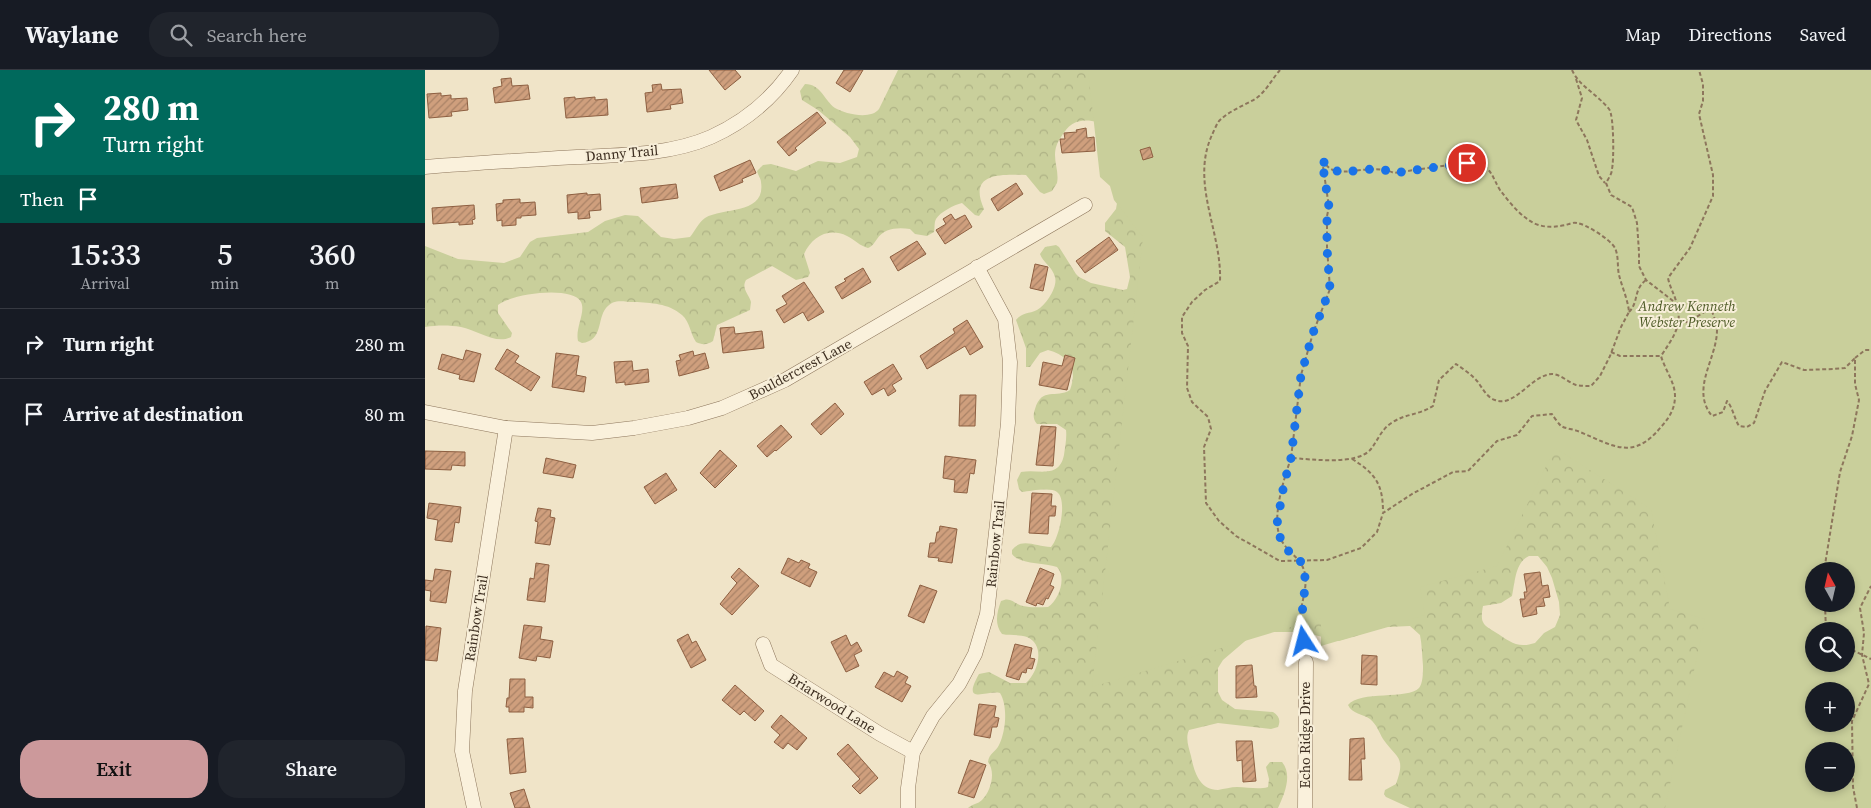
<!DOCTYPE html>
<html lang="en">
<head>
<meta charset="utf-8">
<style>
  :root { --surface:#171b24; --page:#20242c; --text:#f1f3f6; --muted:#9ea1a6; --line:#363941; --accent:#cc999b }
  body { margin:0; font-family:"Source Serif 4",serif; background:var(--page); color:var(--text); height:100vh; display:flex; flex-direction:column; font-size:19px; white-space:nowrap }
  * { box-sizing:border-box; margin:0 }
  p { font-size:16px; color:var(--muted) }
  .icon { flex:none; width:28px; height:28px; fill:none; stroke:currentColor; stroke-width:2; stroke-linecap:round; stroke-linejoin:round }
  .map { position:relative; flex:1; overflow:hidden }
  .panel { display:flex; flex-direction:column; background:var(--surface); width:425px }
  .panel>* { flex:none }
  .guide { background:#00695c; color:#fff; overflow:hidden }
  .needle { width:32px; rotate:352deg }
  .controls { position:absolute; left:1380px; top:492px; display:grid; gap:10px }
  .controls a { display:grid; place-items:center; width:50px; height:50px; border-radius:50%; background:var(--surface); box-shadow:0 2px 8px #0003; font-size:25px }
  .pin { position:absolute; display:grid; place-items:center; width:42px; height:42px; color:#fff; margin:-21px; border:2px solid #fff; border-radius:50%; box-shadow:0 1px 5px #0007 }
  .me { position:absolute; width:55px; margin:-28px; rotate:351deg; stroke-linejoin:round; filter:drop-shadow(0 0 4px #0008) }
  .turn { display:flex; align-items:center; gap:18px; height:105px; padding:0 20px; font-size:22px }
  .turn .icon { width:65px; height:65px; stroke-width:2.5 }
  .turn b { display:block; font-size:35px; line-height:42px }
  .then { display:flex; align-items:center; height:48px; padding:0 20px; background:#0003; gap:10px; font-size:19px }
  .eta { display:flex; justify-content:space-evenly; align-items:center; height:85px; text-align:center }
  .eta b { font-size:30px; font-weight:600; line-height:35px }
  .button { display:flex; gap:10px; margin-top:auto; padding:10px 20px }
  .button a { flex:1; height:58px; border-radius:20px; background:var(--accent); color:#111; font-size:20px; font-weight:600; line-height:58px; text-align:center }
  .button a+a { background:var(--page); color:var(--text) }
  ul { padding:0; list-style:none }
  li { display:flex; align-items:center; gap:15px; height:70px; padding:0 20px; border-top:1px solid var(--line) }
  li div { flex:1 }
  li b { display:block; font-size:19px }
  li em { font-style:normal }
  header { display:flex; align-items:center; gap:30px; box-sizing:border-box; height:70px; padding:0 25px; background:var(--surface); border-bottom:1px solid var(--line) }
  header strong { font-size:24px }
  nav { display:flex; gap:28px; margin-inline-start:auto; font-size:18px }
  .search { width:350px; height:45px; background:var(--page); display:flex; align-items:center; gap:12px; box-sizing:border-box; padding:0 18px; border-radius:20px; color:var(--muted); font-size:19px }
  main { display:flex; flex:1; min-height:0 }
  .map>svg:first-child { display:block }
  .forest { fill:url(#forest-crowns); fill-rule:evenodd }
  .park { fill:#c9cf9b; fill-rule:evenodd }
  .building { fill:url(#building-hatch); stroke:#8d5f41 }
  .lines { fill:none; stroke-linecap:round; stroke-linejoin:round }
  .street-casing { stroke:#8d765c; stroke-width:15 }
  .path { stroke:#8d765c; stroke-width:2; stroke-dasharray:4 2.5; stroke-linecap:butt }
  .street { stroke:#faf1dc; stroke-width:14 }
  .route { stroke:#1a73e8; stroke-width:9; stroke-dasharray:0 16.2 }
  .labels { text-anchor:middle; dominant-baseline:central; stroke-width:4; stroke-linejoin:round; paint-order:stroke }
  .street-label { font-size:14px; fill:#3d2e20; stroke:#f7eed8 }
  .park-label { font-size:14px; font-style:italic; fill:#4d5a26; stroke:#f7eed8 }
</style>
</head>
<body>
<header>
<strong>Waylane</strong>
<div class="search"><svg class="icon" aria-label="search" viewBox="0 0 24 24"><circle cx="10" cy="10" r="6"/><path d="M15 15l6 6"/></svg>Search here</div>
<nav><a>Map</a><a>Directions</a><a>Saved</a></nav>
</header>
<main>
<section class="panel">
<div class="guide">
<div class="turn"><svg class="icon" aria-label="right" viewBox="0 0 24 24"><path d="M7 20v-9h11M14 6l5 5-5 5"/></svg><div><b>280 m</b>Turn right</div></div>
<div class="then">Then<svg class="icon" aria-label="arrive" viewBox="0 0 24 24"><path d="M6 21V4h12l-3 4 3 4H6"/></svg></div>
</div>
<div class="eta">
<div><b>15:33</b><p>Arrival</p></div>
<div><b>5</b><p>min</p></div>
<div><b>360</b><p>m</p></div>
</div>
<ul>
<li><svg class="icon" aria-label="right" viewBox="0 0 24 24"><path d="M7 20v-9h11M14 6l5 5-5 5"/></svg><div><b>Turn right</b></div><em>280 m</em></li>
<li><svg class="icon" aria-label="arrive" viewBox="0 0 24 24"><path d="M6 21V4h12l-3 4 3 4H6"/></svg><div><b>Arrive at destination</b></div><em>80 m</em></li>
</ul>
<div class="button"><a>Exit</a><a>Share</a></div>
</section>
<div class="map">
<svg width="1446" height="738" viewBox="0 0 1446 738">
  <defs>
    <pattern id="forest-crowns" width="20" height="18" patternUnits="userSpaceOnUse" patternTransform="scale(1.25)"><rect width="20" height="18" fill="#c9cf9b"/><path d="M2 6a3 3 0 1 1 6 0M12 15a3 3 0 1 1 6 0" fill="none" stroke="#aeb285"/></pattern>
    <pattern id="building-hatch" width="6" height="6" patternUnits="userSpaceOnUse" patternTransform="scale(1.25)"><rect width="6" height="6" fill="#cf9f7d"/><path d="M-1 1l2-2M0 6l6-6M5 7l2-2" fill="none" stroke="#a98266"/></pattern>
  </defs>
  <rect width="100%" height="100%" fill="#f0e4c8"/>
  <!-- forest -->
  <path class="forest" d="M 473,0 L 1446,0 L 1446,738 L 985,738 L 961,727 L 959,724 L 960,720 L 971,714 C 981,686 972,689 958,669 C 954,662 952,655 945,649 C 938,644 927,644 923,635 C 935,620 983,630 994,618 C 998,613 998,603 998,596 C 997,585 997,575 995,565 L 985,556 L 963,557 L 914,571 L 877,562 L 844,562 L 826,566 L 798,590 L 793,598 L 793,622 L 797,630 L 810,639 L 848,642 C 854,646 856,650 853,657 L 846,659 L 793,653 L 764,660 C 760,668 764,678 766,686 C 769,701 774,720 793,720 C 799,719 806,717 812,717 C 823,717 833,720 843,717 L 844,709 L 841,697 L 845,692 L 857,692 C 868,705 859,725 853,738 L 543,738 C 547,734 553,734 557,730 C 566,721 571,702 563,692 C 564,683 571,682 574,675 C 581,661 583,636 575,623 C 561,620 536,636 554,604 L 564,602 L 585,613 L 601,613 C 613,602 621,575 602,567 C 594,564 585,566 577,564 C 569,554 572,542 576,531 C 586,526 589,534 598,536 C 606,538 615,537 623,537 C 634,530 642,507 632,497 C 618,492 595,495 587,484 L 587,480 C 597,467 611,477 626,477 C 634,469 643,430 632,422 C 626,417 605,421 597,422 L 594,419 L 592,410 L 596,402 C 615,399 634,409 639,385 C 640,377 642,368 641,360 L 632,354 L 612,354 C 608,349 608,345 610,339 C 617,316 631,329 645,320 C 653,298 644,286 623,280 L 615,283 L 605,297 L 601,297 L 601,278 L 591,250 C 597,242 604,244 612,240 C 621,235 633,217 630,207 C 627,196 618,193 615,184 L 620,177 L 631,175 L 634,177 L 651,204 L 654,207 L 666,213 L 698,220 L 702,219 L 705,207 L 700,177 L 680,161 L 680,153 L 691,139 L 693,127 L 673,52 C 656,48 645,51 636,67 C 632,73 630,78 630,85 C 630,94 634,104 632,113 L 627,121 L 619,124 L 615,122 L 601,105 C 574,104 543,103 559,139 L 554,146 L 550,145 L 537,133 C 529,135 515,142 511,149 C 509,153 510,157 509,162 L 502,166 L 490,164 L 485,159 C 473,157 459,158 452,169 C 449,173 448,176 443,178 C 435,176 430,170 422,166 C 403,157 387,167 379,184 L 385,203 L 383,207 L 371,210 L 347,196 L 321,210 C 316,219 324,224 326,232 L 325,240 L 292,255 L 288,271 C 282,275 277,275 271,272 C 265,263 265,252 257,245 C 243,233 226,233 209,232 C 198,232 189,228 181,238 C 172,249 178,271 157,273 L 153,271 C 150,258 161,242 156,232 C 147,215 85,224 73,235 L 73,243 L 87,263 L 86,267 C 71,275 52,260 36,257 C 24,255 13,255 0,257 L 0,176 L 33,189 L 79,193 L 95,187 L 105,172 L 112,168 L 163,162 L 180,151 L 200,145 L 213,146 L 236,167 L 249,169 L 265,167 C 270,161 273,153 280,148 C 299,137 341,145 336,112 C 336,109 333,105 332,101 L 338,95 L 346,94 L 371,101 L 393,91 L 415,93 L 432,87 L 434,79 L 425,67 L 393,40 L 377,30 L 375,21 L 380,14 C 396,14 399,30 410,38 C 420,44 446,50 454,39 ZM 1104,486 L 1113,486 L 1122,497 L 1127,508 L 1134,532 L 1135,545 L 1130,557 L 1119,563 L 1110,573 C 1091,579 1085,571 1070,562 C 1066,559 1060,557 1058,552 C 1056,548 1057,541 1058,536 L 1076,533 L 1087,526 C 1090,513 1090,492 1104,486 ZM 1389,501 L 1421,501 L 1421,534 L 1389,534 ZM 1389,561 L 1421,561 L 1421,594 L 1389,594 ZM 1389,621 L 1421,621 L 1421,654 L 1389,654 ZM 1389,681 L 1421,681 L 1421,714 L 1389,714 Z"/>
  <!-- park -->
  <path class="park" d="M 663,0 L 1446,0 L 1446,738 L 1240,738 L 1280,549 L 1245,539 L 1226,439 L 1130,378 L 1072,496 L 995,517 L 1000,545 L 896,576 L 896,548 L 667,617 L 718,167 L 689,130 L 685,116 L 675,107 ZM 1389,501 L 1421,501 L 1421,534 L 1389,534 ZM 1389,561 L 1421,561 L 1421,594 L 1389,594 ZM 1389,621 L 1421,621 L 1421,654 L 1389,654 ZM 1389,681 L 1421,681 L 1421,714 L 1389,714 Z"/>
  <!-- building -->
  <g class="building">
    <polygon points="284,0 310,0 316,7 300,20"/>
    <polygon points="419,0 438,0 425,22 411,13"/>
    <polygon points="86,8 87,16 103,15 105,29 70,33 68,18 77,16 76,9"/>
    <polygon points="236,14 237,20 256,19 258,33 245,35 246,39 222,42 220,23 228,22 227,15"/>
    <polygon points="16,23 16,26 26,25 26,29 42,28 43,40 26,42 27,46 4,48 2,24"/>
    <polygon points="150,27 150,29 170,27 170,30 182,29 183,45 141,48 139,28"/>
    <polygon points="392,42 401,53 370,78 372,80 364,86 352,72"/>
    <polygon points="661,58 662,68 669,67 670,81 637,83 635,69 640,69 639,63 652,62 651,60"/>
    <polygon points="725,77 728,87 718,90 715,80"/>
    <polygon points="325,90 331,103 317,109 318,112 295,121 289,106"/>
    <polygon points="591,113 598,124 573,141 566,129"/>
    <polygon points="251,114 253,128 217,133 215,118"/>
    <polygon points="162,123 162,125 175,124 176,140 164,141 165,148 153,149 153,142 143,143 142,125"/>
    <polygon points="95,129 95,133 110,132 111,145 96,146 96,148 91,148 91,155 77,156 77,150 72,151 71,134 78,133 78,130"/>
    <polygon points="49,135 50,149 47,150 48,154 34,155 34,152 8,154 7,138"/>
    <polygon points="526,144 530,150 540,145 547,157 520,174 511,160 521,154 518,149"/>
    <polygon points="684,167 693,180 660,203 651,191"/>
    <polygon points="492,171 501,184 473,201 465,187"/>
    <polygon points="610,194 623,197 618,221 605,218"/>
    <polygon points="438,198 446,212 417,229 410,217 421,211 419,209"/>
    <polygon points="379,212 399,242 383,251 378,242 359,253 351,240 362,234 357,226"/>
    <polygon points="542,250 558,277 545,285 540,276 502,299 495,286 530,263 528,259"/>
    <polygon points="309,257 310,264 337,261 339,278 298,283 295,258"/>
    <polygon points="82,279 94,286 90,292 115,307 106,321 70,299"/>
    <polygon points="41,280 56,284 49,312 34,309 35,305 13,299 17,284 38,290"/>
    <polygon points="268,281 269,286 280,283 284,298 254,306 251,291 256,290 254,285"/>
    <polygon points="131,283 154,286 151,305 161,307 159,322 127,317"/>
    <polygon points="640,285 650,288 642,320 614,315 618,292 637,296"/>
    <polygon points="207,291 208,301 223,299 224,312 200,315 200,312 191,313 189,292"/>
    <polygon points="468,294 477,309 467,315 471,321 463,326 459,318 447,325 439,312"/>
    <polygon points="535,325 551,325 550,356 534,356"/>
    <polygon points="410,333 419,344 396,365 386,354"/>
    <polygon points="356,355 367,367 351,381 350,380 342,387 332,376"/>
    <polygon points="616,356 631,357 628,396 611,395"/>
    <polygon points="295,380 312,396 290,418 275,403"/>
    <polygon points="0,381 40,382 40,396 27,395 26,400 0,399"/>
    <polygon points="520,386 551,390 549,404 545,403 542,423 529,422 530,410 518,408"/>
    <polygon points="121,388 151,395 148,408 118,403"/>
    <polygon points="241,403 252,420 230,434 219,417"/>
    <polygon points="607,423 627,424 626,436 631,436 630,446 624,446 623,464 604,463"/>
    <polygon points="4,433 36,437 34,453 30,452 27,472 10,470 13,450 2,448"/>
    <polygon points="113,438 126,440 125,447 130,448 125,475 110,473 113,452 110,451"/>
    <polygon points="515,456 532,459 527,493 513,491 514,488 503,487 505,473 510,473 512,462 514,462"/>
    <polygon points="363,488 374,493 376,490 385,494 383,498 392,502 385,517 356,503"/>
    <polygon points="111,493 124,495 120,532 102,530 105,508 109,509"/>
    <polygon points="314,498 334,516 307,545 295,534 312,513 306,507"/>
    <polygon points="615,498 629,504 625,515 629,517 623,529 621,528 618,535 612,533 611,536 601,532"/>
    <polygon points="10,499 26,501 21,533 5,531 6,521 0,520 0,510 8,511"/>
    <polygon points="1115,502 1117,516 1123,515 1125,527 1118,528 1120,536 1111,537 1112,544 1098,547 1095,529 1100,529 1099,522 1102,522 1099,504"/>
    <polygon points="495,515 512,521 499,553 483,546"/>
    <polygon points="99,555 117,557 115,569 128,571 125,588 112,586 111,591 94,588"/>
    <polygon points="1,556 16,558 12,591 0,590"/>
    <polygon points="263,564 267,573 271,571 281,590 266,598 252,570"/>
    <polygon points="421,565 426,576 432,572 437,581 429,585 434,596 421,602 406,572"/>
    <polygon points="590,574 607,578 605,588 610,589 607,599 602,598 601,603 597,602 594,610 581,606"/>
    <polygon points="937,585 952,586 952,615 936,614"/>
    <polygon points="827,595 829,616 831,616 832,627 811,628 811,596"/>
    <polygon points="472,601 483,607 480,613 486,616 477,632 450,617 459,602 469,607"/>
    <polygon points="85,609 100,609 100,627 108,627 108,638 99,637 99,642 84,642 84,637 81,637 82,628 84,628"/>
    <polygon points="310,615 339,641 330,651 319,641 315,645 297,630"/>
    <polygon points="554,634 571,636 569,647 574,648 572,657 567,657 565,668 549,665"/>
    <polygon points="356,645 382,668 372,680 363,673 358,679 349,672 355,665 346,657"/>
    <polygon points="98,668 101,702 85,704 82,669"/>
    <polygon points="939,668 940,689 936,689 937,710 924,710 925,669"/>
    <polygon points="811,671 827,671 831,711 818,712 817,690 812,691"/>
    <polygon points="423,674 453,708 435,724 427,716 435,709 412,684"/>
    <polygon points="545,690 561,695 549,728 533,723"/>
    <polygon points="99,719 105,738 90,738 85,723"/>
  </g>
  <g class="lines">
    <defs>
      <g id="street">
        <path d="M 0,97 C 50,93 101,90 152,87 C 195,85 245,85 286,67 C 319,52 347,29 367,0"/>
        <polyline points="0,342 81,358 167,363 209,358 263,348 297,338 360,310 660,135"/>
        <polyline points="338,574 346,595 455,664 488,682"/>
        <polyline points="49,738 37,681 40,621 81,358"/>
        <polyline points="483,738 483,718 488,682 508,646 534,614 550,584 562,544 583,353 585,292 580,249 552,197"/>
        <polyline points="880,738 881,592"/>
      </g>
    </defs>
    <!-- street casing -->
    <use href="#street" class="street-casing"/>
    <!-- path -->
    <g class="path">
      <path d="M 855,0 C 847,9 840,23 830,29 C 818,36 804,41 794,51 C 791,55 789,61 787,65 C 765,113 797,162 795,211 L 780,220 L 767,232 L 757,247 L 757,263 L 763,276 L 762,318 L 767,332 L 783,347 L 786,359 L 779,377 L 781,433 L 794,451 L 811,466 L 855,491 L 902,490 L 936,478 L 952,462 L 958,443 L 987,424 L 1028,402 L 1043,401 L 1072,371 L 1092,365 L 1107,346 L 1127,344 C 1129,347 1133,353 1136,356 C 1141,359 1149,359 1155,362 C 1189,376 1208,391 1236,357 C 1244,348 1250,339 1250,326 C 1250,312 1240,300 1236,286 C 1247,269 1258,256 1252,235 C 1250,225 1245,218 1243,208 L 1265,178 L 1288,126 L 1288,105 L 1274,44 L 1278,31 L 1278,14 L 1274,0"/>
      <path d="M 1147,0 C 1154,16 1172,24 1184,39 C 1189,45 1189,90 1187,99 C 1187,104 1183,109 1181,113 L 1186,125 L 1207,137 L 1212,153 L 1214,182 L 1214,196 L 1221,210 L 1252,234 L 1277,234 L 1286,238"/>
      <polyline points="1151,9 1157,28 1151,50 1162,70 1174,106 1180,113"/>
      <path d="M 897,90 C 900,93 902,97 906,99 C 920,107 947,93 969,103 L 1051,91 C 1067,98 1067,107 1075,120 C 1082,129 1091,141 1101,148 C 1113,158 1126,158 1141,155 C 1144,154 1148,152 1152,153 C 1161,154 1186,170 1190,178 C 1194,187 1192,196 1194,205 C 1197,217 1203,230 1204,242 L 1196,257 L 1185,286 L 1175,306 L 1166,316 C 1161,316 1156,316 1151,315 C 1143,312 1135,304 1127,304 C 1106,305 1090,338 1070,330 C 1061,327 1057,317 1052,311 C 1046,304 1038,299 1031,294 L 1014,310 L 1008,336 C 994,345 980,344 968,352 C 957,358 953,370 946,379 C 932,396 886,389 866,388 L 876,305 L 888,263 L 905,219 L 902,177 L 902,146 L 904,137 Z"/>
      <path d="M 1204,242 C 1214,232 1208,220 1221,210"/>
      <path d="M 1254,253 L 1263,252 L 1286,238 C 1288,245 1292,253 1292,260 C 1292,289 1265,319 1287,346 L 1298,342 L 1302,331 C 1308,338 1309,348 1314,356 L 1322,357 L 1329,353 L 1340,321 L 1357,292 L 1379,300 L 1408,299 L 1420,298 L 1430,288 L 1430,314 L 1434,330 L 1427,366 L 1415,402 L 1399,501"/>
      <polyline points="1186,282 1195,286 1235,286"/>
      <polyline points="1430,288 1440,280 1446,280"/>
      <path d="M 866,388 C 859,409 844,453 858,473 C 866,485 877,489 880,504 C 883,520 874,537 875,553 C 875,562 879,570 880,579"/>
      <path d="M 927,389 C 950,403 958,414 958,442"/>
      <polyline points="1400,534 1401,561"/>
      <polyline points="1421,577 1446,589"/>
      <polyline points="1432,738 1428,717 1427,651 1444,614 1437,585 1439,563 1435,538 1446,516"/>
    </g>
    <!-- street -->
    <use href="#street" class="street"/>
  </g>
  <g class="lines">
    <!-- route -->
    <path class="route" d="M 879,571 L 875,554 L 879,531 L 880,505 L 875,490 L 865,483 L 856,471 L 852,454 L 859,414 L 866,388 L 876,305 L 888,263 L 905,219 L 902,178 L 902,146 L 904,137 L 897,90 C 900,93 902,97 906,99 C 920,107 947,93 969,103 L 1042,93"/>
  </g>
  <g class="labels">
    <!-- street labels -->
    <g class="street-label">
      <text transform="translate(197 83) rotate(-5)">Danny Trail</text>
      <text transform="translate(375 299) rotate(-28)">Bouldercrest Lane</text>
      <text transform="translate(570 474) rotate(-84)">Rainbow Trail</text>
      <text transform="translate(51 548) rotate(-81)">Rainbow Trail</text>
      <text transform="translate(407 633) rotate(32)">Briarwood Lane</text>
      <text transform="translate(880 665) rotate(-90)">Echo Ridge Drive</text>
    </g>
    <!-- park labels -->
    <g class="park-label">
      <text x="1262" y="236">Andrew Kenneth<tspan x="1262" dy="16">Webster Preserve</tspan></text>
    </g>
  </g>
</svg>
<div class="controls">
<a><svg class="needle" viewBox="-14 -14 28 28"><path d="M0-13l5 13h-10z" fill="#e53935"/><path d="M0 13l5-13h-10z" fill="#9ea1a6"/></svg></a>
<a><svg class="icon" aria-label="search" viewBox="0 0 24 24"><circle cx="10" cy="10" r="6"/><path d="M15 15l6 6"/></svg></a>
<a>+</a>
<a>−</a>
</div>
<div class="pin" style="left:1042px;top:93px;background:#d93025"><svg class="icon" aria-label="arrive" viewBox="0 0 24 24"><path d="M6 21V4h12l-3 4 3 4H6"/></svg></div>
<svg class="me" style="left:879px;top:571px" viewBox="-20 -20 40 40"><path d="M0-17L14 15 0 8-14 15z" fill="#1a73e8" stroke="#fff" stroke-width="4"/></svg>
</div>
</main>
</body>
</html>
